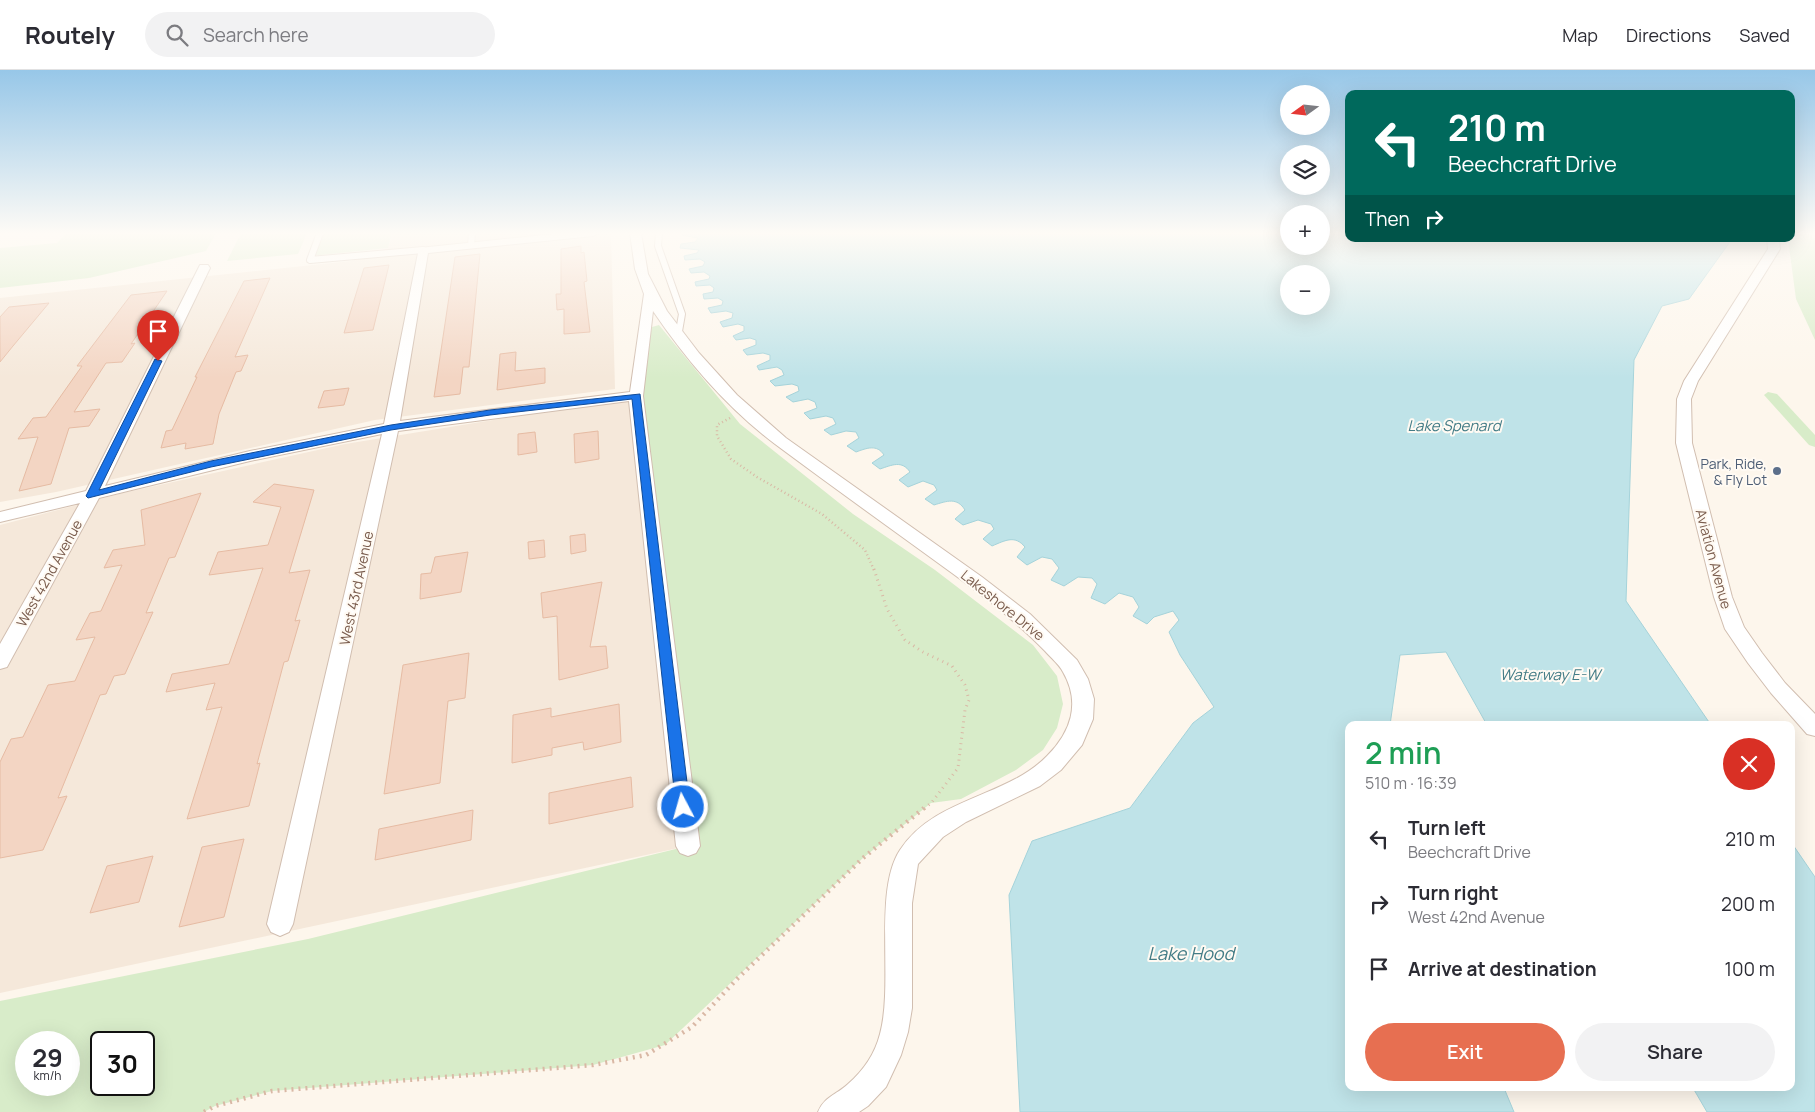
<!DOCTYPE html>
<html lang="en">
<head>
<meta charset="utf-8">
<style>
  :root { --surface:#fff; --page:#f2f2f3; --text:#2b2b33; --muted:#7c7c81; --line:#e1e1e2; --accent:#e76f51 }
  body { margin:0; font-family:Manrope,sans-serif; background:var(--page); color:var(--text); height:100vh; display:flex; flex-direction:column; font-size:19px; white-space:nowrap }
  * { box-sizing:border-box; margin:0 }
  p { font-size:16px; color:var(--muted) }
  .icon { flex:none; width:28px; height:28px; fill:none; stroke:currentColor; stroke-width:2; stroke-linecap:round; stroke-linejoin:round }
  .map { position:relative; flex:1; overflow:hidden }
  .details { position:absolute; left:1345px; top:651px; width:450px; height:370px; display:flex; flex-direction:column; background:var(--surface); border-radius:10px; box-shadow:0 5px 20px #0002 }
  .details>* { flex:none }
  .guide { position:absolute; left:1345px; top:20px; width:450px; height:152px; border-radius:10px; box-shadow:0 5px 20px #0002; background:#00695c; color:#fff; overflow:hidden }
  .needle { width:32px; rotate:255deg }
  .fabs { position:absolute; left:1280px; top:15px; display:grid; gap:10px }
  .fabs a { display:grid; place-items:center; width:50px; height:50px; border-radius:50%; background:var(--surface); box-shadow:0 5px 20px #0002; font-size:25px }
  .speed { position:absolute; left:15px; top:961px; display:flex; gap:10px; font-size:25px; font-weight:700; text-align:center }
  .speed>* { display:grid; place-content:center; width:65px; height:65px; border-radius:50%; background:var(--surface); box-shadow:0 5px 20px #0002; line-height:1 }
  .speed small { font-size:12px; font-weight:400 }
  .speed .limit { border:2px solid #111; border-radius:8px; background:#fff; color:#111 }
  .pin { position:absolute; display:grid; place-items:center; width:42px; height:42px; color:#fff; margin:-51px -21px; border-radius:50% 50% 50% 0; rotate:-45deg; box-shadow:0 0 5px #0007 }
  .pin .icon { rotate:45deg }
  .me { position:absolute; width:55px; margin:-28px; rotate:354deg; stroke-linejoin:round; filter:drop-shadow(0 0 4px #0008) }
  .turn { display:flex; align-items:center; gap:18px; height:105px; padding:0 20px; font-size:22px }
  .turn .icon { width:65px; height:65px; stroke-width:2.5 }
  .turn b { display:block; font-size:35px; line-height:42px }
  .then { display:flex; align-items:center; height:48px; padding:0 20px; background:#0003; gap:10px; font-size:19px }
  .round { display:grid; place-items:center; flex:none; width:52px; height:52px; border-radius:26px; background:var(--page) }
  .summary { display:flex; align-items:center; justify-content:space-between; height:85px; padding:0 20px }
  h1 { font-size:30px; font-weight:600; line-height:38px; color:#1e9e55 }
  .button { display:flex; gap:10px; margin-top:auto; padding:10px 20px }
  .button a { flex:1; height:58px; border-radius:30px; background:var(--accent); color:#fff; font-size:20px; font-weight:600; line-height:58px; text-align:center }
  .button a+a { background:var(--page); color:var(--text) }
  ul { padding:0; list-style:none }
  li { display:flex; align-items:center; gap:15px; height:65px; padding:0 20px }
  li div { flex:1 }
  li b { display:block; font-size:19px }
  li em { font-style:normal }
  header { display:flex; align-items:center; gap:30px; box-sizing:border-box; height:70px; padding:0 25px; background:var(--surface); border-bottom:1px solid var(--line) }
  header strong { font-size:24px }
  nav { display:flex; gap:28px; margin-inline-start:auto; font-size:18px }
  .search { width:350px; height:45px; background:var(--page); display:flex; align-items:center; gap:12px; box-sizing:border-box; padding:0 18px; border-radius:28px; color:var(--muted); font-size:19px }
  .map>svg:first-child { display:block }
  .residential { fill:#f5e8da }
  .green { fill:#d8ecc9; fill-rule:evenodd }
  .water { fill:#bfe3e8; stroke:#a5d3da; fill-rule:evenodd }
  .building { fill:#f3d5c3; stroke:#e6bba3 }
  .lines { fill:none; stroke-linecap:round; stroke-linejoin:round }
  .lane-casing { stroke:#d1beb0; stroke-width:8 }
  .street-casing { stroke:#d1beb0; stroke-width:2 }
  .path-far2 { stroke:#d9b8a5; stroke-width:2.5; stroke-dasharray:1 3; stroke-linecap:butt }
  .path-far1 { stroke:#d9b8a5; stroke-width:3; stroke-dasharray:1 4.5; stroke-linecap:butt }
  .path { stroke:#d9b8a5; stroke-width:4.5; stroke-dasharray:2 5; stroke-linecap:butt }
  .lane { stroke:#fff; stroke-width:6 }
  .street { fill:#fff; fill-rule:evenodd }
  .route { fill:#1a73e8; stroke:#114b97 }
  .service-dot { fill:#5c6f8a; stroke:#fffaf3; stroke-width:2 }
  .labels { text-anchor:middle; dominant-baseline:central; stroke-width:4; stroke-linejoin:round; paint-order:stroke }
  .service-label { font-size:14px; fill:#4e5e75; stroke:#fffaf3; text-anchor:end }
  .street-label { font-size:14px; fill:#7a5c4d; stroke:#fffaf3 }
  .water-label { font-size:15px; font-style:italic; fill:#437c86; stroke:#fffaf3 }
  .near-water-label { font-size:18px; font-style:italic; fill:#437c86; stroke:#fffaf3 }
</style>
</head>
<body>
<header>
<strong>Routely</strong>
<div class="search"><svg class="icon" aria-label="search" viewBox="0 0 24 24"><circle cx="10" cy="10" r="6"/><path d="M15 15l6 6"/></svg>Search here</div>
<nav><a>Map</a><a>Directions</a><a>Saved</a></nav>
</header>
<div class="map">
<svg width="1815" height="1042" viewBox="0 0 1815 1042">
  <rect width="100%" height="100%" fill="#fdf6ec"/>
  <!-- residential -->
  <g class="residential">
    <polygon points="393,163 611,163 615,319 375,350 56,422 0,432 0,228 351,191 388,178"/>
    <polygon points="634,327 688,776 0,923 0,455 123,423 345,374"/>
  </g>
  <!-- green -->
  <g class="green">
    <polygon points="66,163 216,163 206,181 89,208 0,218 0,178 57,173"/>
    <polygon points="241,163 307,163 298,184 227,191"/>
    <polygon points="321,163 392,163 388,178 311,186"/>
    <polygon points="1791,163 1815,163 1815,270 1796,229 1788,169 1791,169"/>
    <path d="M 659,255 L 740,354 L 853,444 L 935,500 L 1033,575 L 1057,606 L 1063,634 L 1057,658 L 1043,680 L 1016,700 L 961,729 L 931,733 L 863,788 L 665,975 L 593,995 L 272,1021 L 215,1036 L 204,1042 L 0,1042 L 0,931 L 308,869 L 688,776 L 636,326 L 652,257 ZM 26,972 L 69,972 L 69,1015 L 26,1015 ZM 101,972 L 144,972 L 144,1015 L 101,1015 Z"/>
    <polygon points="1768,322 1777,324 1815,365 1815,377 1809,375 1764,325"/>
  </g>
  <!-- water -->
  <g class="water">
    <path d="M 682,163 L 1289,163 L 1289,176 L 1321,176 L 1321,163 L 1349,163 L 1349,169 L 1732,169 L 1689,229 L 1662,236 L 1634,290 L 1626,531 L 1711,655 L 1487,655 L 1446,582 L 1400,585 L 1390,655 L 1349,655 L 1349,1018 L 1504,1018 L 1514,1042 L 1020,1042 L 1009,825 L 1032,771 L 1130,738 L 1193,653 L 1214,637 L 1180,585 L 1169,562 L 1179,550 L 1173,541 L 1154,547 L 1147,554 L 1133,546 L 1139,537 L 1133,527 L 1119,523 L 1105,534 L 1091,528 L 1097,514 L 1092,508 L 1078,507 L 1064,516 L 1051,510 L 1059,498 L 1052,489 L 1042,487 L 1027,495 L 1017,487 L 1025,477 C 1015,465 1006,470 992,476 L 983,469 L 994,459 L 991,454 L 978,450 L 963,455 L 955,449 L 965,440 C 957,427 947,431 934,435 L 925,429 L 937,420 L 934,415 L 923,411 L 908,417 L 899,410 L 910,402 C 902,390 892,395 880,399 L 872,393 L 884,385 C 877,374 867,378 856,382 L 847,376 L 859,368 L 856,362 L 846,361 L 831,365 L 824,360 L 836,354 L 833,348 L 826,346 L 810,349 L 804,343 L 817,338 L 815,332 L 808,329 L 793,332 L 786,327 L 799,321 L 798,316 L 792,314 L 775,316 L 770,311 L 784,305 L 782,300 L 777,297 L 759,300 L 757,296 L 770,290 L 770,285 L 763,283 L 747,285 L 743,280 L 756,275 L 756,270 L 750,268 L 736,270 L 733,266 L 744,261 L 744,256 L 738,254 L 723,257 L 720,252 L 732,248 L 733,243 L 726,241 L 711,243 L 708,238 L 722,235 L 723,231 L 718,228 L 704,229 L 703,224 L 713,222 L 714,218 L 710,215 L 696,216 L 695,212 L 709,209 L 710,206 L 704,202 L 691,203 L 689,199 L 703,196 L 705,192 L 700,189 L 685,190 L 684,186 L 697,183 L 699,180 L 680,178 L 681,174 L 695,172 L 698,168 L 682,165 ZM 1289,204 L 1321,204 L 1321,236 L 1289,236 Z"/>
    <polygon points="1791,772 1815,807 1815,1042 1707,1042 1693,1018 1791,1018"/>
  </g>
  <!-- building -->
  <g class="building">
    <polygon points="581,176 581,183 584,182 587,211 584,212 590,262 564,264 564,239 557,240 556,224 561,224 561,179"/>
    <polygon points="480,184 469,297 463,297 460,324 434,327 455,187"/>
    <polygon points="389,195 373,260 344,263 364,198"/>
    <polygon points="270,208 235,287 248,285 241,301 236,302 219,344 213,374 185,379 186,373 161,378 166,361 172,360 197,307 195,307 244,211"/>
    <polygon points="167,221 131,274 135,273 122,292 106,293 74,342 100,339 89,356 69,358 51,414 19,421 38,367 18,369 33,348 46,347 82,296 77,296 131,225"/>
    <polygon points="49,233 13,276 0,292 0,247 9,237"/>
    <polygon points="516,282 515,301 545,298 545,313 497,320 500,284"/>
    <polygon points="349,318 344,335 318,338 324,321"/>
    <polygon points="598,361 599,389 575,393 574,364"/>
    <polygon points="535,362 537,382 518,385 518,364"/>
    <polygon points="274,414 314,420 289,503 310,500 295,551 300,550 288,591 284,592 257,694 260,693 249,736 187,749 222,637 206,640 215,613 166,622 172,604 229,594 263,498 209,505 218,482 268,475 281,437 253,432"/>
    <polygon points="201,423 175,487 169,488 146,543 153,542 125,604 114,606 106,624 100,625 58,728 67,726 43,780 0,788 0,692 11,669 23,667 48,615 75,611 95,567 76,570 90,543 101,541 122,495 104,498 113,480 145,475 141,440"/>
    <polygon points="585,464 586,481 571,484 570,466"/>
    <polygon points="544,470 545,487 529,489 528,472"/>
    <polygon points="468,482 461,522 420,529 421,504 431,503 435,487"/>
    <polygon points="602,512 590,577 606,576 608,598 559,610 557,546 543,548 541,523"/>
    <polygon points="469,583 465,628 448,631 440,713 384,724 403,595"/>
    <polygon points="619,634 621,672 584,680 583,672 552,678 552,685 512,693 513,645 551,638 551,647"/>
    <polygon points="631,707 633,737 549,754 549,723"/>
    <polygon points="473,740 471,770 375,790 379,759"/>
    <polygon points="244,769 224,847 179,857 202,777"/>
    <polygon points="153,786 139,832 90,843 107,796"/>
  </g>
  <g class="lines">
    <defs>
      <g id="lane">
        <polyline points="320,163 310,190 423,180"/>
        <polyline points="659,163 658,176 682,244 678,267"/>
        <polyline points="471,175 472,163"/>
      </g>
      <g id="street">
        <path d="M 563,163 L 599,163 L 593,166 L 428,183 L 400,351 L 630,322 L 644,224 L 635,199 L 630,163 L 641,163 L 648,204 L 667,241 L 699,283 L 737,325 L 786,368 L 982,507 L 1030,544 L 1077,590 L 1088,609 L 1094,629 L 1093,649 L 1082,675 L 1061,700 L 1040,716 L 966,752 L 943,767 L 918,794 L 912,833 L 912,938 L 908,962 L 901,985 L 886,1017 L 868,1036 L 859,1042 L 818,1042 C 824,1027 836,1025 848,1014 C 863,1001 875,984 880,964 C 894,913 873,821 900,780 C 935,727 1006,728 1047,686 C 1071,662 1081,633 1063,602 C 1059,594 1051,588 1045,581 C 1017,552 985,527 952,503 C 893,460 834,418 775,374 C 727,338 687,291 653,241 L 643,326 L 700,776 L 696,783 L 688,786 L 680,783 L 676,776 L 629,331 L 398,361 L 293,854 L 289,862 L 280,866 L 271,862 L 267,854 L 382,364 L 250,391 L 99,428 L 7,597 L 0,599 L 0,574 L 80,433 L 0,452 L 0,442 L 86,421 L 200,195 L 208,195 L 210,198 L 105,416 L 250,381 L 384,354 L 419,178 Z"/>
        <polygon points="1767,169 1779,169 1780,179 1698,311 1691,329 1692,373 1732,527 1744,557 1762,583 1785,613 1815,644 1815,666 1807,664 1771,623 1748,593 1725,559 1714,527 1676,373 1677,329 1684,311 1768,179"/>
      </g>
    </defs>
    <!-- lane casing -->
    <use href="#lane" class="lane-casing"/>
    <!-- street casing -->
    <use href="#street" class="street-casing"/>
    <!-- path-far2 -->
    <polyline class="path-far2" points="730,348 717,355 717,366 731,389 757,407 822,444 865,480 874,500"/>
    <!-- path-far1 -->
    <polyline class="path-far1" points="874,499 887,539 905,570 923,582 952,596 965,615 969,630 965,640 958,698 932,732 923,740"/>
    <!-- path -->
    <polyline class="path" points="204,1042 215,1036 272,1021 593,995 646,985 692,957 738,908 863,788 924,738"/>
    <!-- lane -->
    <use href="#lane" class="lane"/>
    <!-- street -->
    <use href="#street" class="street"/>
  </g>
  <!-- sky -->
  <linearGradient id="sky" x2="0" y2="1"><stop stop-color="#97c7e8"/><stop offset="0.53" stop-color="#fefbf6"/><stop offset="1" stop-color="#fefbf6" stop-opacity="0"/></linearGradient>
  <rect width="1815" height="308" fill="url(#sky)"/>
  <!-- route -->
  <polygon class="route" points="155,289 162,291 99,420 211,391 391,355 490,340 640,324 690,737 688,741 678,741 676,737 632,329 490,345 391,360 211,397 88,428 86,426"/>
  <!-- markers -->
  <circle class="service-dot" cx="1777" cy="401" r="5"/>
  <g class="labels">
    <!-- service labels -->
    <g class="service-label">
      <text x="1767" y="393">Park, Ride,<tspan x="1767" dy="16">&amp; Fly Lot</tspan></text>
    </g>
    <!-- street labels -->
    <g class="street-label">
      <text transform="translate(1714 489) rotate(75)">Aviation Avenue</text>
      <text transform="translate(49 503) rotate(-61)">West 42nd Avenue</text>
      <text transform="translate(356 518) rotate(-78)">West 43rd Avenue</text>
      <text transform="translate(1003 535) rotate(39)">Lakeshore Drive</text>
    </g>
    <!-- water labels -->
    <g class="water-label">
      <text x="1454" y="355">Lake Spenard</text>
      <text x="1550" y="604">Waterway E-W</text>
    </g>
    <!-- near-water labels -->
    <g class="near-water-label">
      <text x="1191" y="883">Lake Hood</text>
    </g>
  </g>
</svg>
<div class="fabs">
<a><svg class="needle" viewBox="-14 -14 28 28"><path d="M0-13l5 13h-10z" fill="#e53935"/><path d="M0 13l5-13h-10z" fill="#7c7c81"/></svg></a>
<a><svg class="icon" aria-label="layers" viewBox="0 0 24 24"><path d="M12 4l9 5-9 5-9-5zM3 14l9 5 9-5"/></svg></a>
<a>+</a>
<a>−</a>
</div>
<div class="speed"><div>29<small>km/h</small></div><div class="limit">30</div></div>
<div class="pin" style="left:158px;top:291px;background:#d93025"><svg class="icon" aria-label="arrive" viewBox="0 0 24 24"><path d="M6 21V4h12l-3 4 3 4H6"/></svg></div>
<svg class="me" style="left:683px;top:737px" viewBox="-20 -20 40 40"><circle r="17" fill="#1a73e8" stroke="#fff" stroke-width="3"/><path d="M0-11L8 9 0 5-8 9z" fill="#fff"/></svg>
<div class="guide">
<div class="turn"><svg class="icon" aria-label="left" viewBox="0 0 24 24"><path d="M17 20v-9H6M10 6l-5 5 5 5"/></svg><div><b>210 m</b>Beechcraft Drive</div></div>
<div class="then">Then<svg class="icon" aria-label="right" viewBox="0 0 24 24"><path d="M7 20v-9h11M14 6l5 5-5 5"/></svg></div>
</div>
<section class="details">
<div class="summary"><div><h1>2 min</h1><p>510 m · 16:39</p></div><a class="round" style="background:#d93025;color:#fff"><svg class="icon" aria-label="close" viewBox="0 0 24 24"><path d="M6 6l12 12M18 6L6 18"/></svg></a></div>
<ul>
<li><svg class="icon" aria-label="left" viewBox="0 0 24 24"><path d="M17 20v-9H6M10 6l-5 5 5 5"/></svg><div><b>Turn left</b><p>Beechcraft Drive</p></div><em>210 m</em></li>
<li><svg class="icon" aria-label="right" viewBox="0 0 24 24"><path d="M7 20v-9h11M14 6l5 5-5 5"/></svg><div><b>Turn right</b><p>West 42nd Avenue</p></div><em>200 m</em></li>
<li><svg class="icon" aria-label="arrive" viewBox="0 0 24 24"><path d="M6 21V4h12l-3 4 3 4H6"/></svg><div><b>Arrive at destination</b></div><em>100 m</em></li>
</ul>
<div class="button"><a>Exit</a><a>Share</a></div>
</section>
</div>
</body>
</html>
